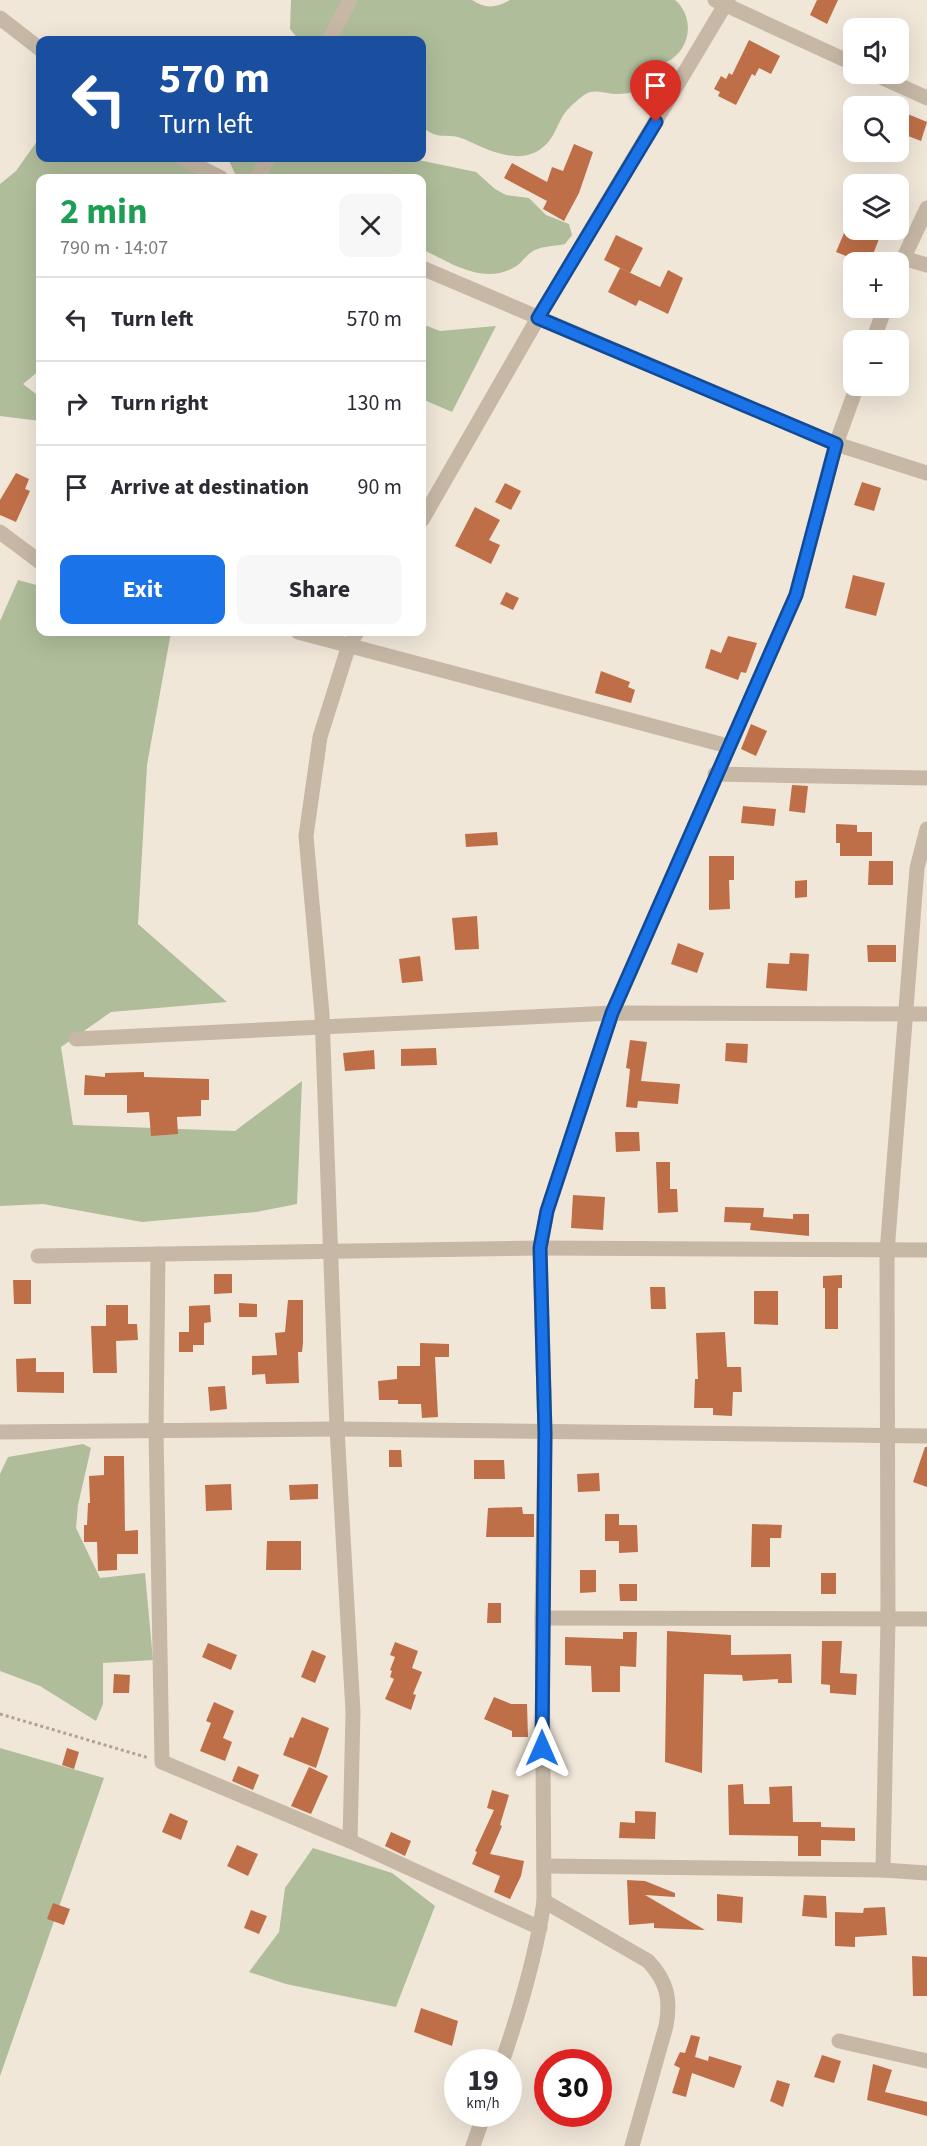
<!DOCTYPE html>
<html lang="en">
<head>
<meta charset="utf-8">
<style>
  :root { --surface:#fff; --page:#f7f7f7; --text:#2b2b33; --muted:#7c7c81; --line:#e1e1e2; --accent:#1a73e8 }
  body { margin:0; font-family:"Source Sans 3",sans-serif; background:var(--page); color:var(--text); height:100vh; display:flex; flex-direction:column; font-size:22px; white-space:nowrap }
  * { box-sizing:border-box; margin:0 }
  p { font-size:20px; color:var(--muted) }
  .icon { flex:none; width:33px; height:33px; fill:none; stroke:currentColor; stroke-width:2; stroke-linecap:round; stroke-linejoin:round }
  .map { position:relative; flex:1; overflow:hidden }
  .drawer { position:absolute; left:36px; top:174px; width:390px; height:462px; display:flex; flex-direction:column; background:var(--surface); border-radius:12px; box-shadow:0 6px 24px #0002 }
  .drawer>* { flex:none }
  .hud { position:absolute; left:36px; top:36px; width:390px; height:126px; border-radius:12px; box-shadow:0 6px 24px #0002; background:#1a4fa0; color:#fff; overflow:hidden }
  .fabs { position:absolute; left:843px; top:18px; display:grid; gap:12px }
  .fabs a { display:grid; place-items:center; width:66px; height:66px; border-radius:12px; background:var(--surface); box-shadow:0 6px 24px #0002; font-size:30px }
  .speed { position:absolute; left:444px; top:2049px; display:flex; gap:12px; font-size:30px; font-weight:700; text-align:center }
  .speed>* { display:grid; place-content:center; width:78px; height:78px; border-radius:50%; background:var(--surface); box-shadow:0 6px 24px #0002; line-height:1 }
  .speed small { font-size:15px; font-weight:400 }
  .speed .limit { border:9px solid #d22; background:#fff; color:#111 }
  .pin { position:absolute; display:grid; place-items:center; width:51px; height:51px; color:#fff; margin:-62px -26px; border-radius:50% 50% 50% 0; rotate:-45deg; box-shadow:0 0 6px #0007 }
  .pin .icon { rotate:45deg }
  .me { position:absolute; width:66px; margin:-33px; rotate:0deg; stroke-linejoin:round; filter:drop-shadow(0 0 4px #0008) }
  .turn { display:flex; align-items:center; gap:21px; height:126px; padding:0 24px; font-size:27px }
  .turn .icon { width:78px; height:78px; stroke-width:2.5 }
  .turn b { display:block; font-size:42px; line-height:51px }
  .round { display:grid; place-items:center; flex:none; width:63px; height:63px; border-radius:12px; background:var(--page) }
  .headline { display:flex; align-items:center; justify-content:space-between; height:102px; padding:0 24px }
  h1 { font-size:36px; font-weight:700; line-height:45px; color:#1e9e55 }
  .button { display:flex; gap:12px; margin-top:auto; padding:12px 24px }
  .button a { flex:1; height:69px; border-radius:12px; background:var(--accent); color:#fff; font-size:24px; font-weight:700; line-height:69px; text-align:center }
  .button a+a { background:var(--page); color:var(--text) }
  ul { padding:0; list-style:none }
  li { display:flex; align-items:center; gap:18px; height:84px; padding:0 24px; border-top:2px solid var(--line) }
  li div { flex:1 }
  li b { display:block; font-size:22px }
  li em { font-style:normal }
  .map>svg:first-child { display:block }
  .green { fill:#afbd9a }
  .building { fill:#bf6f48 }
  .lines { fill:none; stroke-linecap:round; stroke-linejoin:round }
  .path { stroke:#b2a290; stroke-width:3; stroke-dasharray:3 3; stroke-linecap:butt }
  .street { stroke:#c7b8a6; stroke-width:15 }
  .route-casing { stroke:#114b97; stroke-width:15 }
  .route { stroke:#1a73e8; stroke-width:10 }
</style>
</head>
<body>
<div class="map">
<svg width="927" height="2146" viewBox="0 0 927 2146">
  <rect width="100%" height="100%" fill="#f0e7d9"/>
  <!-- green -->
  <g class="green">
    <path d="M 291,0 L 472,0 C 485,9 496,8 510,0 L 675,0 C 693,15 692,44 673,58 C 670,61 664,62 661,65 C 652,72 649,83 640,91 C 633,92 625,94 617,94 C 608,94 599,90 590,92 C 582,95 577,101 571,106 C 561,115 559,125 552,137 C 529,171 492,152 464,139 C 447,132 441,142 422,127 L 422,40 L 299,40 L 290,29 Z"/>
    <polygon points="40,137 40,158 181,158 198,168 196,178 40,178 40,370 23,384 40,397 40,421 0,416 0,184 16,171"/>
    <path d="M 228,158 L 409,158 L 476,172 L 495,189 L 506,195 L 529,198 L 546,215 L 569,224 L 572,235 L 565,244 C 553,247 540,245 530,253 C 524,258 520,265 513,268 C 482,285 449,262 422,249 L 422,178 L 244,178 L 235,174 Z"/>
    <polygon points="422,324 440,331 496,326 452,412 422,399"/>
    <polygon points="18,580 40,586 40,632 171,632 147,765 138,924 227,1002 111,1012 61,1047 73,1125 235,1131 302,1081 297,1204 256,1212 142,1222 43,1204 0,1206 0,621"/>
    <polygon points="83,1444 91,1448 78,1505 76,1528 100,1578 145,1573 153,1660 103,1663 103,1704 96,1721 40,1686 0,1671 0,1474 8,1457"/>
    <polygon points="0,1748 104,1778 0,2076"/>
    <polygon points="313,1848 392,1873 435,1906 396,2007 286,1984 249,1972 279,1932 285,1888"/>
  </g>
  <!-- building -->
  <g class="building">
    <polygon points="817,0 838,0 827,24 810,15"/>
    <polygon points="749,40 780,56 771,74 759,68 755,76 752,74 736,105 718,96 720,92 714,89 721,76 726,79 729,73 732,75"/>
    <polygon points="898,110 927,122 921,141 898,132"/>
    <polygon points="574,144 593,152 579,193 564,221 543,209 547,201 504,178 512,163 547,182 552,167 563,171"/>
    <polygon points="847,226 879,239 870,262 861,262 836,252"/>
    <polygon points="616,235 643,248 630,273 604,260"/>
    <polygon points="620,268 660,287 668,270 683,278 668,314 639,300 636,306 608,292"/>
    <polygon points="16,473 29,479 25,489 30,491 16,522 0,515 0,500"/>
    <polygon points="862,482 881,488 874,511 854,505"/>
    <polygon points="505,483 521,491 511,510 495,502"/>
    <polygon points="475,507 500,520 489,540 500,545 491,564 455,546"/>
    <polygon points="853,575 885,583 876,616 845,608"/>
    <polygon points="506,592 519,598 513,610 500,604"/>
    <polygon points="728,636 757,643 746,673 741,672 738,680 705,668 711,649 721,653"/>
    <polygon points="601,671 630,682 628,687 635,690 631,703 595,693"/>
    <polygon points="751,724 767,731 756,756 741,749"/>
    <polygon points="792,785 808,786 805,813 789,811"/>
    <polygon points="743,806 776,809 774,826 741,823"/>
    <polygon points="836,824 857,825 857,832 872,832 872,856 840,856 840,843 836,843"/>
    <polygon points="497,832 498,845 466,847 465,834"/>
    <polygon points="709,856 734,856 734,880 729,880 730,909 709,910"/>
    <polygon points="869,861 893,861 893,885 868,885"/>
    <polygon points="807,880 807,897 795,898 795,881"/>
    <polygon points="477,916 479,949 455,950 452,918"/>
    <polygon points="678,943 704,953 697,973 671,964"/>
    <polygon points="867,945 896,945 896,962 868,962"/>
    <polygon points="790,953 809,954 807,991 766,988 768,963 789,964"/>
    <polygon points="420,956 423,981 402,983 399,959"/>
    <polygon points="630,1040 647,1042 641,1081 680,1084 678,1104 638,1101 637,1108 626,1107 630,1069 626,1068"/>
    <polygon points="726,1043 748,1044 747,1063 725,1061"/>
    <polygon points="436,1048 437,1065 401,1066 401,1049"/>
    <polygon points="374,1050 375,1069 345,1071 343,1053"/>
    <polygon points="144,1072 144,1077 209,1079 209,1100 201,1100 201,1116 177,1117 178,1134 151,1136 149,1112 127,1113 127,1095 84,1095 85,1075 105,1077 105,1073"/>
    <polygon points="615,1132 639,1132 640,1151 616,1152"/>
    <polygon points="656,1162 670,1162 670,1189 677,1189 678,1212 658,1213"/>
    <polygon points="573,1195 605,1197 603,1230 571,1228"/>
    <polygon points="725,1207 764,1208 763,1217 793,1219 793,1214 809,1214 809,1236 750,1230 751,1223 724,1222"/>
    <polygon points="214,1274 232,1274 232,1293 214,1294"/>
    <polygon points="842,1275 842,1288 838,1288 838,1329 825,1329 825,1288 823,1288 823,1276"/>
    <polygon points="13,1280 31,1280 31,1304 14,1304"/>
    <polygon points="650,1287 665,1287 666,1309 651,1309"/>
    <polygon points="754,1291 778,1291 778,1325 754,1324"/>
    <polygon points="288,1300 303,1300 303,1343 302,1352 298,1352 299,1383 266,1384 265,1374 252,1375 252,1356 277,1355 275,1333 285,1332"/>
    <polygon points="239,1303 257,1304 257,1317 239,1317"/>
    <polygon points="106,1305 128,1305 128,1324 137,1324 138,1340 116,1341 117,1373 93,1373 91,1326 106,1326"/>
    <polygon points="210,1305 211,1322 204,1323 204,1345 193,1345 193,1352 179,1352 179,1332 189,1332 189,1306"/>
    <polygon points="725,1332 727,1367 741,1367 742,1392 733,1392 732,1416 713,1415 713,1408 694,1408 695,1379 698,1379 696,1333"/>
    <polygon points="420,1343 449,1344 449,1357 435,1357 438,1417 422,1418 421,1404 398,1404 398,1400 379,1400 378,1381 397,1379 397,1366 420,1366"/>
    <polygon points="36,1358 36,1372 64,1372 64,1393 17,1392 16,1359"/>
    <polygon points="225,1386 227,1409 210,1411 208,1387"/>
    <polygon points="925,1447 927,1447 927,1487 913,1482"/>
    <polygon points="389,1450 401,1450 402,1467 389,1467"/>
    <polygon points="104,1456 124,1456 125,1531 138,1530 138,1554 117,1554 117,1570 98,1571 97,1542 84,1542 84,1525 87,1525 88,1503 90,1503 89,1476 104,1475"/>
    <polygon points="474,1460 504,1460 505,1479 474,1479"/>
    <polygon points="599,1473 600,1491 578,1492 577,1474"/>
    <polygon points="231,1484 232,1510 206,1511 205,1485"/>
    <polygon points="318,1484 318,1499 290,1500 289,1485"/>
    <polygon points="522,1507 523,1514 534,1514 534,1537 486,1537 488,1508"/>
    <polygon points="605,1514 619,1514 619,1525 637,1525 638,1552 619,1553 619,1541 605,1541"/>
    <polygon points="752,1524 782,1525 781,1538 770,1538 770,1567 751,1567"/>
    <polygon points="267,1541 301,1541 301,1570 266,1570"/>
    <polygon points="580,1570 596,1570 596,1592 580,1593"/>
    <rect x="821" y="1573" width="15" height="21"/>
    <polygon points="619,1584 637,1584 637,1601 620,1601"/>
    <polygon points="488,1603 501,1603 501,1623 487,1623"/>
    <polygon points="667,1631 731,1635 731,1655 791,1654 792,1683 778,1683 778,1679 743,1681 742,1675 704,1674 702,1773 665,1762"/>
    <polygon points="623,1632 637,1632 636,1667 620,1666 620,1692 592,1692 591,1666 565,1665 565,1637 623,1639"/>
    <polygon points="822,1641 842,1641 840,1673 857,1674 856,1695 830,1693 830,1685 821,1684"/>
    <polygon points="395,1642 418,1651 412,1668 422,1672 413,1694 416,1695 411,1710 385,1699 394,1679 390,1677 392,1671 390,1670 395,1657 390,1655"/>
    <polygon points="208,1643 237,1655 231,1670 202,1657"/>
    <polygon points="312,1650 326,1656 315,1683 301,1677"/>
    <polygon points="114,1674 130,1675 129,1693 113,1693"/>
    <polygon points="494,1697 511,1704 527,1704 528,1737 512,1737 512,1731 484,1719"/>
    <polygon points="214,1702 234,1711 223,1738 232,1742 225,1761 200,1751 211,1723 206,1721"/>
    <polygon points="302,1717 329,1728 316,1768 283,1755 290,1737 293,1738"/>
    <polygon points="67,1748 79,1752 74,1769 62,1765"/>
    <polygon points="238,1766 259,1775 253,1790 232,1781"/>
    <polygon points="309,1767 328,1776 311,1814 291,1806"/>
    <polygon points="743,1784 744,1804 770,1804 769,1787 792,1786 793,1822 821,1822 821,1827 855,1828 855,1841 821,1840 821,1856 798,1856 798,1836 729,1835 728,1785"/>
    <polygon points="492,1790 509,1795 500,1825 502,1826 490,1854 524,1861 521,1876 510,1899 494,1892 500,1876 472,1864 477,1852 475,1851 494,1810 487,1808"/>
    <polygon points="635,1811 656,1812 655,1839 619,1838 620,1822 635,1823"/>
    <polygon points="170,1813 188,1821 181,1840 162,1832"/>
    <polygon points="391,1832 411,1841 405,1856 385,1846"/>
    <polygon points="237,1845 258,1854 248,1876 227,1866"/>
    <polygon points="627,1880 645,1881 675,1893 675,1897 645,1895 705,1930 654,1928 654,1923 629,1925"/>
    <polygon points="717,1894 743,1897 742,1923 717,1921"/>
    <polygon points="804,1895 826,1896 827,1918 802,1916"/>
    <polygon points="53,1903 70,1909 64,1925 47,1919"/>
    <polygon points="885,1907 887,1935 855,1937 855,1947 835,1946 835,1912 863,1913 864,1908"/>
    <polygon points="251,1910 267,1916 259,1934 244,1928"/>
    <polygon points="912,1956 927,1957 927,1996 913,1996"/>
    <polygon points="421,2008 458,2021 452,2046 414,2032"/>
    <polygon points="691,2035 700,2037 695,2057 708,2061 709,2056 742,2066 734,2088 692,2073 686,2097 672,2093 680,2068 674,2065 680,2052 685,2053"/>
    <polygon points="822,2055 841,2061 834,2083 814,2077"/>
    <polygon points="873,2064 892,2070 885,2092 927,2102 927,2116 867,2100"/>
    <polygon points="777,2080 790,2084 783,2107 770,2101"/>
  </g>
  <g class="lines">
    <!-- path -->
    <polyline class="path" points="0,1714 149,1758"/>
    <!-- street -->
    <g class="street">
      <polyline points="715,0 854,64"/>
      <polyline points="0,18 40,49"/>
      <polyline points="329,40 350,0"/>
      <polyline points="874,74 927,98"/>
      <polyline points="182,158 221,178"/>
      <polyline points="257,178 268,158"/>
      <polyline points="903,258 927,265"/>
      <polyline points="422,268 836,444 927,473"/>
      <polyline points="898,270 927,208"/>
      <polyline points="873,340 885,308"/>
      <polyline points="422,520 538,318 728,0"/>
      <polyline points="0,532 40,562"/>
      <polyline points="298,632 728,746"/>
      <polyline points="715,774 927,778"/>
      <polyline points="76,1039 612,1013 927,1014"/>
      <polyline points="158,1254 156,1432 162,1762 350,1841 540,1928"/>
      <polyline points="38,1256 540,1248 927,1250"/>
      <polyline points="0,1432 337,1429 927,1436"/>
      <polyline points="542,1618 927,1619"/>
      <polyline points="350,1841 353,1712 337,1429 322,1014 306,836 320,737 349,645 357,632"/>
      <polyline points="544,1866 883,1870 927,1873"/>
      <polyline points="883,1870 888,1620 887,1252 917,868 927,829"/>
      <path d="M 544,1901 L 648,1961 C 667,1981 671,1999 666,2026 L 632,2146"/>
      <polyline points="839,2041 927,2061"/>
      <path d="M 502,2062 C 520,2010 536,1956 544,1901 L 542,1618 L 545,1433 L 540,1248 L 547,1211 L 612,1013 L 796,595 L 836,444 L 857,386"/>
      <polyline points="473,2146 484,2114"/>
    </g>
  </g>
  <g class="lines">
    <defs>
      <polyline id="route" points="542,1748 545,1433 540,1248 547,1211 612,1013 796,595 836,444 538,318 656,122"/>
    </defs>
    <!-- route casing -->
    <use href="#route" class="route-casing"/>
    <!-- route -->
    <use href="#route" class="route"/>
  </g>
</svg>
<div class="fabs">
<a><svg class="icon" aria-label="sound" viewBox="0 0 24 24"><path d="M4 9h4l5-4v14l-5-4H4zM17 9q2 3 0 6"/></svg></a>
<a><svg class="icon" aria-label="search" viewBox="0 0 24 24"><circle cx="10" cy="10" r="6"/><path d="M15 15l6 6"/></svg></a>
<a><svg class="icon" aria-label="layers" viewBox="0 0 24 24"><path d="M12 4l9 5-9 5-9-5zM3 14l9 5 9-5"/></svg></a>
<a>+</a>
<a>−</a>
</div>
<div class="speed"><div>19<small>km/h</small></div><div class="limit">30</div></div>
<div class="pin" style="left:656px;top:122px;background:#d93025"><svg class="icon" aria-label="arrive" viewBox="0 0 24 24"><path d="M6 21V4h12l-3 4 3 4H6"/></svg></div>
<svg class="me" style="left:542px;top:1748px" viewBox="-20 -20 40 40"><path d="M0-17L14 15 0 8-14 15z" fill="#1a73e8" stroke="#fff" stroke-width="4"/></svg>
<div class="hud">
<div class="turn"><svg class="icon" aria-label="left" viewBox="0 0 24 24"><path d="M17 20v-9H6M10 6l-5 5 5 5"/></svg><div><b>570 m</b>Turn left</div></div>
</div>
<section class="drawer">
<div class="headline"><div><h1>2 min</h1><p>790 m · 14:07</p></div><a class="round"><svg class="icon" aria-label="close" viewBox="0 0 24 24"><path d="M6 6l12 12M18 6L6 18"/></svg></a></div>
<ul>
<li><svg class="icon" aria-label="left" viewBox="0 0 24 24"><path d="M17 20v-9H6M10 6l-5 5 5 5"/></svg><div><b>Turn left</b></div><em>570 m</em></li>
<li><svg class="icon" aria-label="right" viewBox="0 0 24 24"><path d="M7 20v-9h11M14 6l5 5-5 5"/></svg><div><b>Turn right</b></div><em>130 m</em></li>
<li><svg class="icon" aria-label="arrive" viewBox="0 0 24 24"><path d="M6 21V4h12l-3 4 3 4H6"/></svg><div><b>Arrive at destination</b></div><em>90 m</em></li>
</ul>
<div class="button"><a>Exit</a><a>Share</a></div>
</section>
</div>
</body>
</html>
